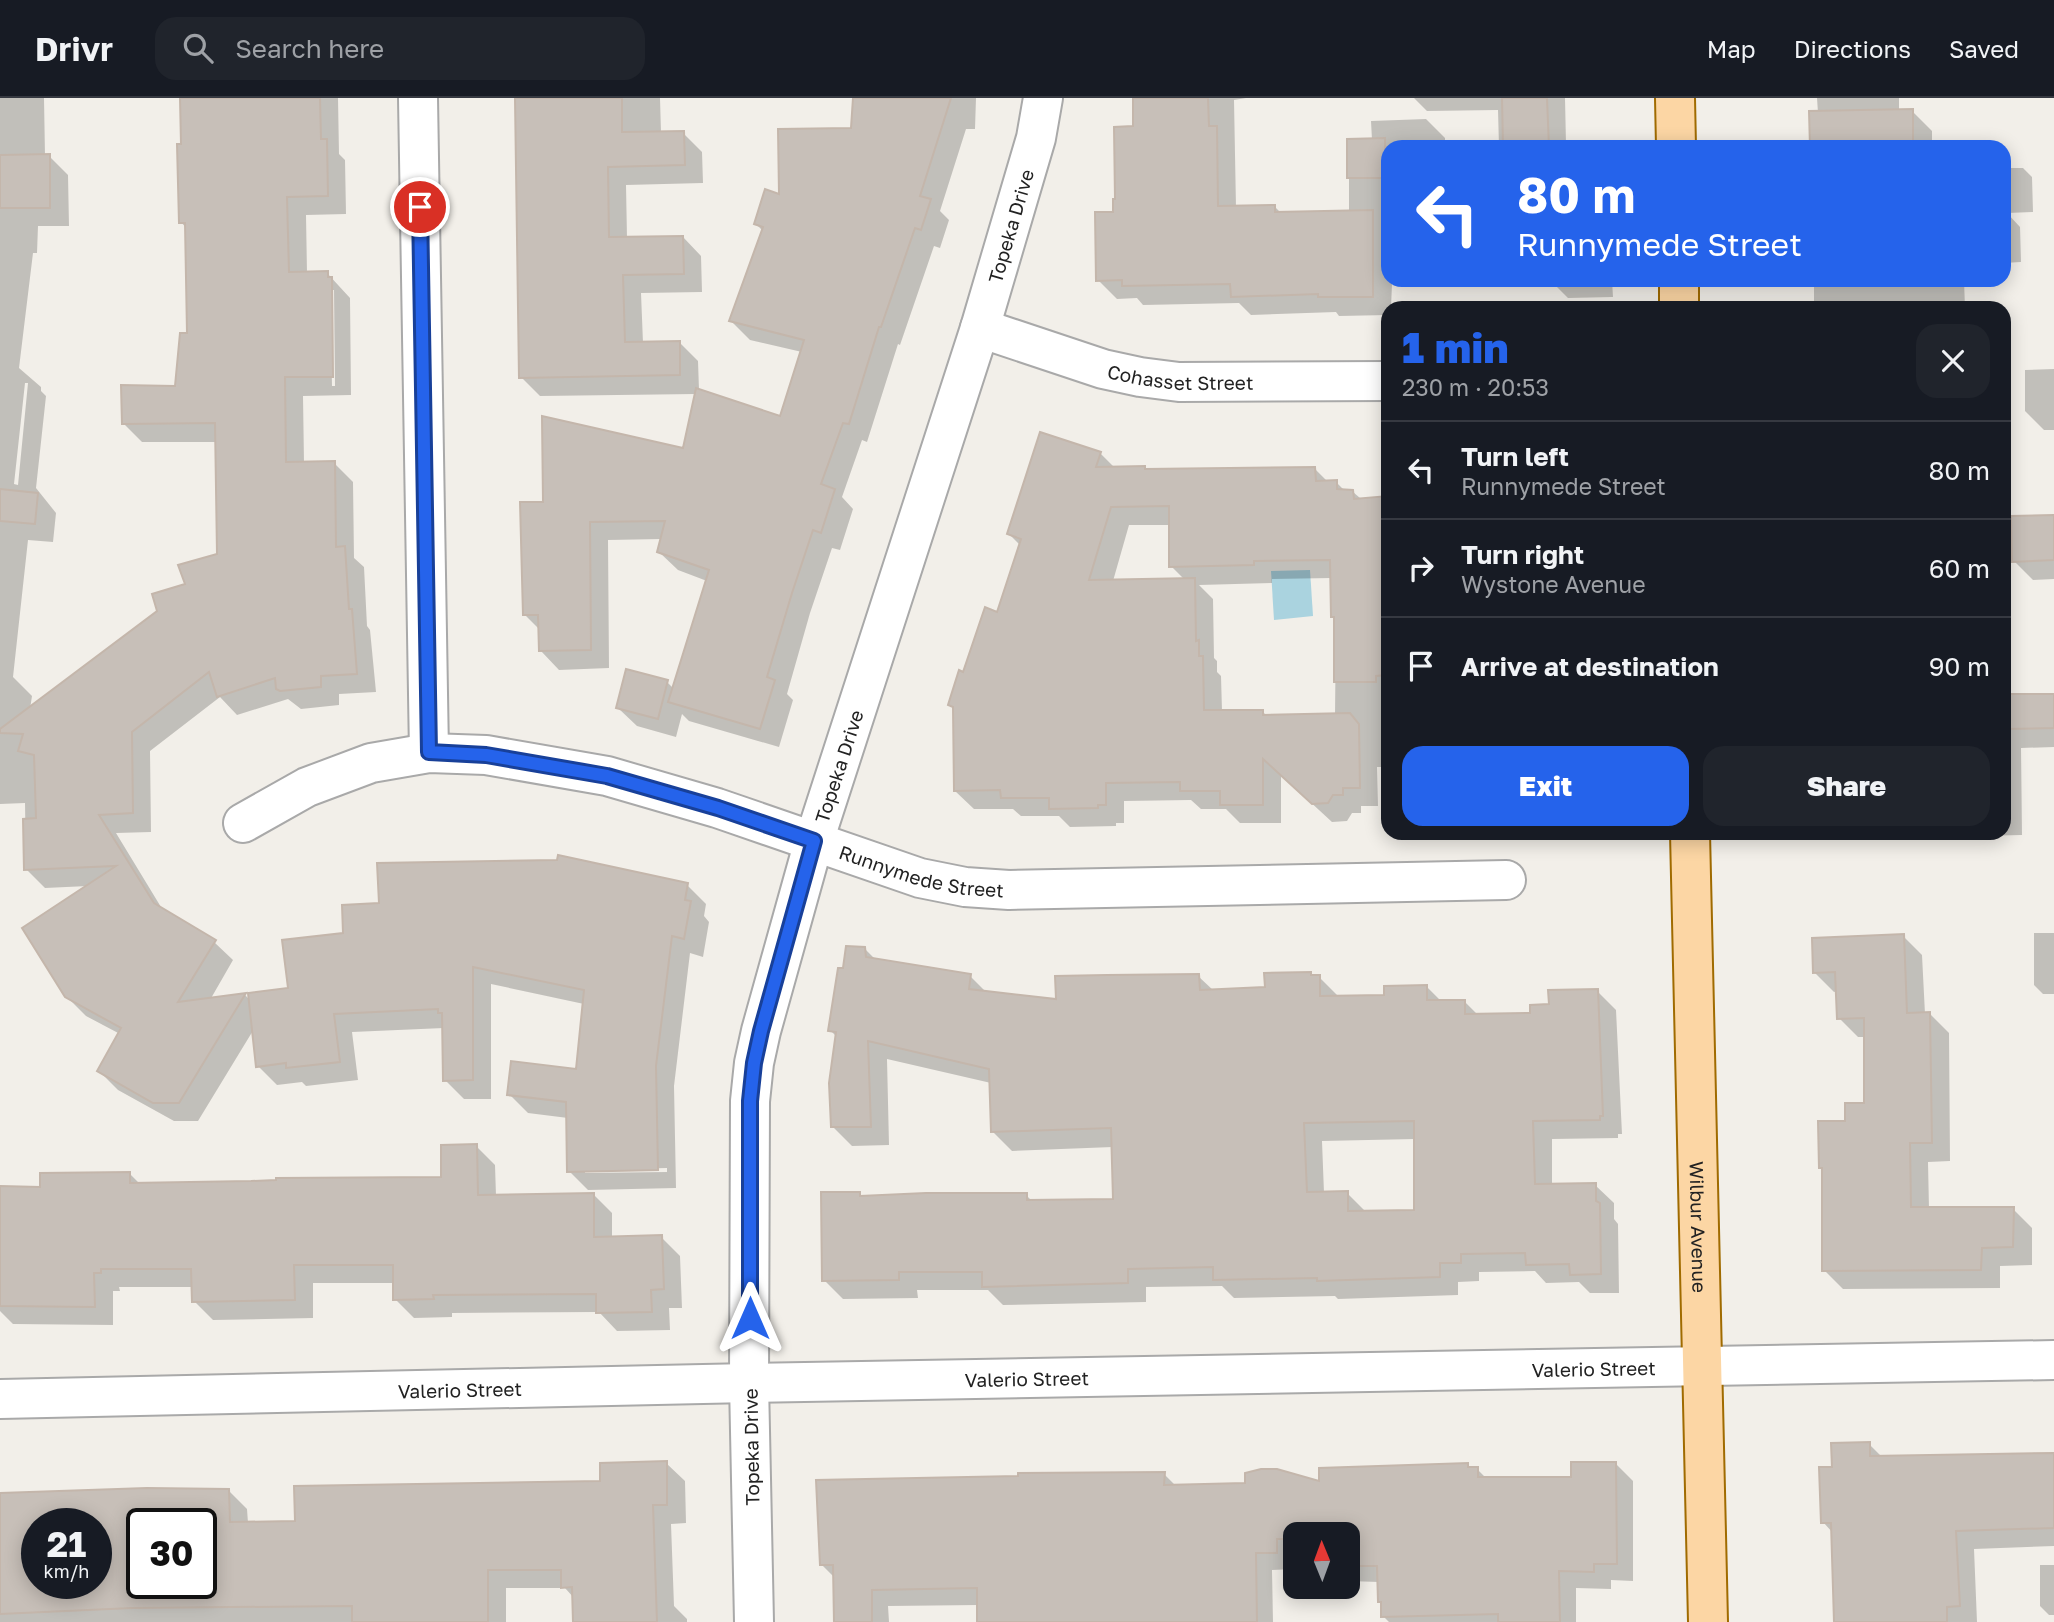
<!DOCTYPE html>
<html lang="en">
<head>
<meta charset="utf-8">
<style>
  :root { --surface:#171b24; --page:#20242c; --text:#f1f3f6; --muted:#9ea1a6; --line:#363941; --accent:#2563eb }
  body { margin:0; font-family:"Golos Text",sans-serif; background:var(--page); color:var(--text); height:100vh; display:flex; flex-direction:column; font-size:26px; white-space:nowrap }
  * { box-sizing:border-box; margin:0 }
  p { font-size:23px; color:var(--muted) }
  .icon { flex:none; width:38px; height:38px; fill:none; stroke:currentColor; stroke-width:2; stroke-linecap:round; stroke-linejoin:round }
  .map { position:relative; flex:1; overflow:hidden }
  .sheet { position:absolute; left:1381px; top:203px; width:630px; height:539px; display:flex; flex-direction:column; background:var(--surface); border-radius:21px; box-shadow:0 4px 18px #0003 }
  .sheet>* { flex:none }
  .banner { position:absolute; left:1381px; top:42px; width:630px; height:147px; border-radius:21px; box-shadow:0 4px 18px #0003; background:#2563eb; color:#fff; overflow:hidden }
  .needle { width:46px; rotate:359deg }
  .controls { position:absolute; left:1283px; top:1424px; display:grid; gap:14px }
  .controls a { display:grid; place-items:center; width:77px; height:77px; border-radius:14px; background:var(--surface); box-shadow:0 4px 18px #0003; font-size:35px }
  .speed { position:absolute; left:21px; top:1410px; display:flex; gap:14px; font-size:35px; font-weight:700; text-align:center }
  .speed>* { display:grid; place-content:center; width:91px; height:91px; border-radius:50%; background:var(--surface); box-shadow:0 4px 18px #0003; line-height:1 }
  .speed small { font-size:18px; font-weight:400 }
  .speed .limit { border:4px solid #111; border-radius:10px; background:#fff; color:#111 }
  .pin { position:absolute; display:grid; place-items:center; width:60px; height:60px; color:#fff; margin:-30px; border:4px solid #fff; border-radius:50%; box-shadow:0 2px 7px #0007 }
  .me { position:absolute; width:77px; margin:-38px; rotate:0deg; stroke-linejoin:round; filter:drop-shadow(0 0 5px #0008) }
  .turn { display:flex; align-items:center; gap:24px; height:147px; padding:0 21px; font-size:32px }
  .turn .icon { width:91px; height:91px; stroke-width:2.5 }
  .turn b { display:block; font-size:49px; line-height:60px }
  .round { display:grid; place-items:center; flex:none; width:74px; height:74px; border-radius:21px; background:var(--page) }
  .overview { display:flex; align-items:center; justify-content:space-between; height:119px; padding:0 21px }
  h1 { font-size:42px; font-weight:800; line-height:52px; color:var(--accent) }
  .button { display:flex; gap:14px; margin-top:auto; padding:14px 21px }
  .button a { flex:1; height:80px; border-radius:21px; background:var(--accent); color:#fff; font-size:28px; font-weight:800; line-height:80px; text-align:center }
  .button a+a { background:var(--page); color:var(--text) }
  ul { padding:0; list-style:none }
  li { display:flex; align-items:center; gap:21px; height:98px; padding:0 21px; border-top:2px solid var(--line) }
  li div { flex:1 }
  li b { display:block; font-size:26px }
  li em { font-style:normal }
  header { display:flex; align-items:center; gap:42px; box-sizing:border-box; height:98px; padding:0 35px; background:var(--surface); border-bottom:2px solid var(--line) }
  header strong { font-size:33px }
  nav { display:flex; gap:38px; margin-inline-start:auto; font-size:24px }
  .search { width:490px; height:63px; background:var(--page); display:flex; align-items:center; gap:18px; box-sizing:border-box; padding:0 24px; border-radius:21px; color:var(--muted); font-size:26px }
  .map>svg:first-child { display:block }
  .water { fill:#aad3df }
  .shadow { fill:#0003; fill-rule:evenodd }
  .building { fill:#c7bfb8; stroke:#c4b6ab; stroke-width:2; fill-rule:evenodd }
  .lines { fill:none; stroke-linecap:round; stroke-linejoin:round }
  .minor-casing { stroke:#a9a9a9; stroke-width:42 }
  .major-casing { stroke:#a06b00; stroke-width:42 }
  .minor { stroke:#fff; stroke-width:38 }
  .major { stroke:#fcd6a4; stroke-width:38 }
  .route-casing { stroke:#184099; stroke-width:18 }
  .route { stroke:#2563eb; stroke-width:12 }
  .labels { text-anchor:middle; dominant-baseline:central; stroke-width:5; stroke-linejoin:round; paint-order:stroke }
  .street-label { font-size:19px; fill:#222; stroke:#fff }
</style>
</head>
<body>
<header>
<strong>Drivr</strong>
<div class="search"><svg class="icon" aria-label="search" viewBox="0 0 24 24"><circle cx="10" cy="10" r="6"/><path d="M15 15l6 6"/></svg>Search here</div>
<nav><a>Map</a><a>Directions</a><a>Saved</a></nav>
</header>
<div class="map">
<svg width="2054" height="1524" viewBox="0 0 2054 1524">
  <rect width="100%" height="100%" fill="#f2efe9"/>
  <!-- water -->
  <polygon class="water" points="1310,472 1313,518 1274,522 1271,473"/>
  <!-- shadow -->
  <g class="shadow">
    <path d="M 0,0 L 48,0 L 44,0 L 45,58 L 49,58 L 68,77 L 69,128 L 38,128 L 37,155 L 33,155 L 19,270 L 41,289 L 41,293 L 46,298 L 36,390 L 56,415 L 53,444 L 28,442 L 13,579 L 32,598 L 30,611 L 159,514 L 219,457 L 217,344 L 142,344 L 123,325 L 176,290 L 189,237 L 187,131 L 181,124 L 182,0 L 338,0 L 339,56 L 345,62 L 346,116 L 306,117 L 307,175 L 327,175 L 350,200 L 351,297 L 303,298 L 304,365 L 334,365 L 353,384 L 354,460 L 364,469 L 367,528 L 370,532 L 376,594 L 339,596 L 339,607 L 301,611 L 288,601 L 237,617 L 220,599 L 150,653 L 151,734 L 116,735 L 164,814 L 214,844 L 233,862 L 210,902 L 245,897 L 251,903 L 687,787 L 706,806 L 704,818 L 709,824 L 703,859 L 690,855 L 674,988 L 676,1090 L 588,1092 L 569,1073 L 568,1020 L 528,1015 L 509,996 L 578,973 L 584,906 L 491,886 L 491,1001 L 464,1001 L 445,982 L 444,930 L 352,934 L 358,982 L 306,988 L 302,984 L 277,987 L 258,968 L 254,931 L 198,1023 L 174,1023 L 118,992 L 99,973 L 120,936 L 86,918 L 66,898 L 88,788 L 45,790 L 26,771 L 25,705 L 0,706 ZM 330,192 L 334,192 L 335,288 L 332,288 ZM 25,285 L 28,285 L 18,387 L 14,386 ZM 667,1070 L 667,1074 L 585,1075 L 585,1072 Z"/>
    <polygon points="515,0 660,0 661,35 683,35 702,54 703,85 626,87 627,140 683,139 701,158 702,194 641,195 643,245 679,244 698,263 699,292 781,320 802,254 750,242 731,223 763,133 756,126 781,98 853,32 855,0 976,0 975,31 966,31 940,113 949,122 940,150 934,148 900,247 898,246 867,344 862,342 842,399 853,411 840,452 832,450 810,515 787,596 793,602 779,649 689,623 682,616 676,639 637,628 618,610 667,584 674,591 707,483 678,472 659,454 662,441 608,442 609,570 559,572 541,553 540,532 524,516 545,406 685,352 696,296 540,298 521,279"/>
    <polygon points="1134,0 1246,0 1234,2 1236,110 1274,108 1282,116 1349,115 1349,42 1372,42 1371,23 1426,21 1445,40 1445,49 1388,49 1388,182 1612,182 1613,199 1568,200 1555,187 1463,188 1460,185 1392,186 1391,210 1388,210 1388,217 1339,218 1336,214 1251,217 1239,205 1143,207 1137,200 1117,201 1098,182 1135,30"/>
    <polygon points="1414,0 1565,0 1566,46 1569,49 1499,49 1498,12 1427,13"/>
    <polygon points="1817,0 1899,0 1899,13 1912,13 1932,33 1932,49 1812,49 1818,15"/>
    <polygon points="2004,70 2023,70 2032,79 2033,114 2007,115 2020,129 2021,164 2004,165"/>
    <polygon points="1814,182 1964,182 1965,210 1819,210 1814,205"/>
    <polygon points="2054,271 2054,332 2044,332 2025,313 2025,272"/>
    <path d="M 1100,355 L 1115,370 L 1145,370 L 1147,372 L 1315,371 L 1328,384 L 1336,384 L 1345,393 L 1353,394 L 1360,400 L 1388,400 L 1388,669 L 1377,669 L 1378,708 L 1361,708 L 1361,715 L 1352,715 L 1347,723 L 1332,724 L 1281,677 L 1281,725 L 1240,725 L 1226,711 L 1201,711 L 1191,702 L 1124,703 L 1124,725 L 1116,725 L 1116,728 L 1070,729 L 1059,718 L 1021,718 L 1013,711 L 974,711 L 955,693 L 955,612 L 950,607 L 965,576 L 998,516 L 1021,448 L 1009,436 ZM 1129,427 L 1171,427 L 1171,468 L 1185,482 L 1113,483 ZM 1332,480 L 1336,521 L 1335,617 L 1268,619 L 1262,613 L 1222,613 L 1221,578 L 1217,574 L 1217,563 L 1214,560 L 1213,501 L 1199,487 L 1272,485 L 1272,481 Z"/>
    <polygon points="2054,419 2054,481 2033,482 2014,463"/>
    <polygon points="2054,597 2054,649 2021,650 2022,737 1846,741 1840,735 2004,735 2004,598"/>
    <polygon points="2034,835 2054,835 2054,896 2043,896 2034,887"/>
    <polygon points="1903,838 1922,857 1925,916 1930,916 1949,935 1950,1063 1928,1064 1929,1111 2013,1111 2032,1130 2032,1167 2000,1168 2000,1190 1843,1191 1824,1172 1824,1073 1820,1070 1847,1025 1866,1007 1866,939 1858,939 1839,920 1838,893 1834,894 1815,875"/>
    <path d="M 865,851 L 877,863 L 970,878 L 987,895 L 1057,903 L 1198,878 L 1214,893 L 1266,890 L 1310,876 L 1314,879 L 1319,879 L 1338,898 L 1386,899 L 1427,889 L 1441,903 L 1464,903 L 1479,918 L 1532,917 L 1550,908 L 1597,893 L 1616,912 L 1622,1036 L 1618,1036 L 1618,1040 L 1552,1041 L 1552,1087 L 1595,1087 L 1614,1105 L 1614,1121 L 1618,1126 L 1619,1195 L 1590,1195 L 1579,1184 L 1546,1185 L 1535,1173 L 1479,1174 L 1479,1183 L 1458,1184 L 1458,1197 L 1338,1201 L 1335,1198 L 1234,1200 L 1222,1188 L 1146,1189 L 1146,1204 L 1003,1207 L 988,1192 L 917,1192 L 918,1200 L 843,1201 L 824,1182 L 859,1096 L 862,1099 L 1026,1097 L 1033,1104 L 1114,1103 L 1113,1049 L 1012,1053 L 993,1034 L 991,985 L 887,961 L 889,1047 L 852,1048 L 833,1029 L 837,939 L 830,932 L 845,872 ZM 1415,1041 L 1416,1113 L 1366,1114 L 1347,1095 L 1324,1095 L 1322,1043 Z"/>
    <polygon points="476,1048 495,1067 496,1098 593,1096 612,1115 612,1140 661,1139 680,1158 682,1210 669,1210 670,1232 617,1233 599,1214 452,1215 452,1219 414,1220 395,1201 395,1185 313,1185 313,1220 213,1222 194,1203 193,1189 119,1189 120,1193 113,1193 113,1227 13,1226 0,1213 0,1090 42,1090 129,1075 141,1087 443,1080"/>
    <polygon points="1869,1346 1883,1360 2054,1356 2054,1448 1974,1451 1977,1524 1838,1524 1833,1435 1823,1424 1834,1371"/>
    <path d="M 666,1365 L 685,1383 L 686,1425 L 671,1426 L 674,1508 L 687,1521 L 687,1524 L 575,1524 L 574,1500 L 565,1490 L 506,1490 L 506,1524 L 0,1524 L 0,1397 L 228,1392 L 247,1411 L 248,1425 L 297,1424 L 602,1385 ZM 37,1426 L 96,1426 L 96,1486 L 37,1486 ZM 142,1426 L 201,1426 L 201,1486 L 142,1486 Z"/>
    <polygon points="1615,1365 1633,1383 1633,1483 1611,1482 1611,1491 1576,1490 1576,1524 1389,1524 1383,1518 1379,1484 1348,1483 1348,1437 1295,1437 1295,1471 1272,1472 1273,1524 979,1524 979,1507 888,1508 889,1524 836,1524 835,1480 821,1466 1164,1376 1176,1388 1321,1385 1467,1367 1471,1371 1477,1371 1487,1381 1573,1381"/>
    <polygon points="2040,1467 2054,1467 2054,1517 2049,1517 2040,1508"/>
  </g>
  <!-- building -->
  <g class="building">
    <polygon points="180,0 320,0 321,41 327,41 328,98 287,99 289,174 328,173 328,179 332,179 333,279 285,279 286,364 335,363 336,449 345,448 349,511 352,511 357,576 321,578 321,589 280,593 276,591 275,580 217,599 209,574 132,634 133,715 99,717 154,805 216,842 178,904 246,895 179,1005 153,1005 97,973 121,930 65,899 22,830 116,768 24,772 23,721 36,720 34,657 18,653 23,636 0,635 0,631 157,513 152,496 185,486 178,467 217,456 215,325 122,326 121,287 175,288 180,235 187,235 185,125 179,125 177,46 181,46"/>
    <polygon points="515,0 622,0 622,34 684,33 685,67 608,69 609,139 683,138 684,176 623,177 625,244 680,243 680,277 519,280"/>
    <polygon points="853,0 951,0 920,98 931,101 921,132 915,130 881,229 879,229 849,326 843,325 821,386 835,391 821,435 813,432 792,495 767,579 775,582 760,631 668,604 709,472 657,454 665,423 590,424 591,552 539,553 538,517 523,517 520,404 543,404 542,318 683,350 696,290 780,318 804,242 729,223 763,129 754,126 765,91 779,96 778,31 851,30"/>
    <polygon points="1133,0 1208,0 1209,28 1217,28 1218,108 1275,107 1275,114 1373,112 1373,199 1318,199 1318,196 1231,199 1230,186 1122,188 1122,182 1096,183 1095,114 1113,114 1113,101 1115,101 1114,29 1133,28"/>
    <polygon points="1502,0 1547,0 1549,49 1503,49"/>
    <polygon points="1913,11 1913,43 1905,43 1905,49 1810,49 1809,13"/>
    <polygon points="1385,40 1385,80 1347,80 1347,41"/>
    <polygon points="50,56 50,110 0,110 0,57"/>
    <polygon points="1040,334 1101,354 1096,369 1145,368 1145,371 1315,369 1316,383 1337,382 1337,391 1353,392 1354,401 1388,398 1388,577 1376,578 1376,584 1334,584 1334,519 1331,519 1330,462 1254,463 1254,467 1169,469 1169,408 1111,409 1089,482 1195,480 1196,543 1199,542 1199,558 1203,558 1204,612 1263,612 1263,617 1350,615 1359,626 1360,690 1343,690 1343,697 1333,697 1328,705 1312,706 1263,661 1263,707 1220,707 1220,693 1180,693 1180,684 1106,685 1106,707 1098,707 1098,710 1049,711 1049,700 1001,700 1000,692 954,693 953,609 948,607 959,572 963,574 985,509 997,514 1021,441 1007,436"/>
    <polygon points="0,391 38,395 35,426 0,423"/>
    <polygon points="2054,417 2054,462 2012,464 2011,418"/>
    <polygon points="626,571 668,582 658,621 616,610"/>
    <polygon points="2004,596 2054,596 2054,630 2004,631"/>
    <polygon points="558,757 688,785 685,802 691,803 684,841 672,838 656,968 658,1072 567,1074 566,1004 507,997 511,963 576,971 584,892 473,869 473,982 443,983 442,915 438,915 438,911 334,916 340,964 286,970 286,965 256,969 248,895 288,890 282,842 343,835 342,807 379,805 377,765 557,762"/>
    <polygon points="1904,836 1907,915 1930,914 1932,1045 1910,1045 1911,1109 2014,1109 2013,1149 1982,1150 1981,1172 1822,1173 1822,1070 1819,1070 1818,1023 1845,1023 1845,1005 1864,1005 1864,920 1837,921 1835,874 1813,875 1812,840"/>
    <path d="M 846,848 L 865,849 L 866,859 L 971,876 L 969,891 L 1056,901 L 1055,878 L 1107,877 L 1199,876 L 1200,892 L 1265,889 L 1264,875 L 1311,874 L 1311,877 L 1320,877 L 1320,898 L 1384,897 L 1384,888 L 1427,887 L 1427,902 L 1465,902 L 1465,916 L 1530,915 L 1530,907 L 1549,906 L 1548,892 L 1598,891 L 1603,1018 L 1600,1018 L 1600,1022 L 1533,1023 L 1535,1086 L 1596,1085 L 1596,1103 L 1600,1105 L 1601,1176 L 1570,1177 L 1569,1166 L 1526,1167 L 1525,1155 L 1461,1156 L 1461,1165 L 1440,1165 L 1440,1179 L 1317,1183 L 1317,1180 L 1213,1182 L 1213,1169 L 1128,1171 L 1128,1185 L 982,1189 L 982,1174 L 899,1174 L 899,1182 L 822,1183 L 821,1094 L 860,1094 L 860,1098 L 926,1095 L 1027,1095 L 1027,1102 L 1113,1101 L 1111,1030 L 991,1034 L 989,971 L 868,943 L 871,1029 L 831,1029 L 829,985 L 836,934 L 828,933 L 838,870 L 843,870 ZM 1414,1023 L 1414,1112 L 1348,1113 L 1348,1093 L 1307,1094 L 1304,1025 Z"/>
    <polygon points="477,1046 478,1097 594,1095 594,1139 662,1137 664,1191 651,1192 652,1214 596,1215 596,1196 433,1197 434,1201 393,1202 393,1167 294,1167 295,1202 192,1204 191,1171 101,1171 101,1175 94,1175 95,1209 0,1208 0,1088 40,1089 40,1075 130,1074 130,1085 251,1083 276,1082 276,1080 441,1079 441,1047"/>
    <polygon points="1870,1344 1870,1358 2054,1355 2054,1430 1956,1433 1960,1508 1947,1509 1947,1524 1834,1524 1831,1425 1821,1425 1819,1369 1832,1369 1831,1345"/>
    <path d="M 667,1363 L 667,1407 L 653,1407 L 657,1524 L 573,1524 L 572,1489 L 561,1490 L 561,1472 L 488,1472 L 488,1524 L 352,1524 L 352,1508 L 132,1510 L 0,1516 L 0,1395 L 147,1390 L 229,1391 L 230,1424 L 295,1423 L 294,1388 L 600,1383 L 600,1365 ZM 37,1426 L 96,1426 L 96,1486 L 37,1486 ZM 142,1426 L 201,1426 L 201,1486 L 142,1486 Z"/>
    <polygon points="1571,1364 1616,1364 1617,1466 1594,1466 1594,1474 1559,1473 1560,1524 1498,1524 1498,1516 1381,1519 1381,1504 1378,1504 1377,1468 1348,1468 1348,1437 1295,1437 1295,1441 1277,1441 1277,1455 1256,1455 1257,1524 977,1524 977,1490 872,1492 872,1524 834,1524 833,1467 820,1467 816,1382 1018,1378 1018,1375 1165,1374 1164,1387 1245,1385 1245,1375 1261,1371 1277,1371 1319,1383 1319,1370 1468,1365 1468,1369 1478,1369 1478,1379 1571,1379"/>
  </g>
  <g class="lines">
    <defs>
      <g id="minor">
        <polyline points="418,0 429,655"/>
        <path id="s1" d="M 980,230 L 1103,271 L 1140,279 L 1179,284 L 1388,283"/>
        <path id="s2" d="M 243,725 L 307,689 L 371,665 L 429,655 L 486,657 L 607,678 L 717,710 L 920,780 L 965,789 L 1009,792 L 1506,782"/>
        <path id="s3" d="M 0,1301 L 749,1285 L 2054,1262"/>
        <path id="s4" d="M 754,1524 L 749,1285 L 750,1003 L 754,965 L 761,933 L 814,743 L 980,230 L 1036,40 L 1043,0"/>
      </g>
      <g id="major">
        <polyline points="1675,0 1676,49"/>
        <polyline points="1679,182 1679,210"/>
        <path id="s5" d="M 1690,735 L 1708,1524"/>
      </g>
    </defs>
    <!-- minor casing -->
    <use href="#minor" class="minor-casing"/>
    <!-- major casing -->
    <use href="#major" class="major-casing"/>
    <!-- minor -->
    <use href="#minor" class="minor"/>
    <!-- major -->
    <use href="#major" class="major"/>
  </g>
  <g class="lines">
    <defs>
      <polyline id="route" points="420,109 429,654 486,657 607,678 718,710 814,743 761,933 754,965 750,1003 750,1220"/>
    </defs>
    <!-- route casing -->
    <use href="#route" class="route-casing"/>
    <!-- route -->
    <use href="#route" class="route"/>
  </g>
  <g class="labels">
    <!-- street labels -->
    <g class="street-label">
      <text stroke="none"><textPath href="#s4" startOffset="1435">Topeka Drive</textPath></text>
      <text stroke="none"><textPath href="#s1" startOffset="208">Cohasset Street</textPath></text>
      <text stroke="none"><textPath href="#s4" startOffset="868">Topeka Drive</textPath></text>
      <text stroke="none"><textPath href="#s2" startOffset="710">Runnymede Street</textPath></text>
      <text stroke="none"><textPath href="#s5" startOffset="394">Wilbur Avenue</textPath></text>
      <text stroke="none"><textPath href="#s3" startOffset="1594">Valerio Street</textPath></text>
      <text stroke="none"><textPath href="#s3" startOffset="1027">Valerio Street</textPath></text>
      <text stroke="none"><textPath href="#s3" startOffset="460">Valerio Street</textPath></text>
      <text transform="translate(751 1349) rotate(-91)">Topeka Drive</text>
    </g>
  </g>
</svg>
<div class="controls">
<a><svg class="needle" viewBox="-14 -14 28 28"><path d="M0-13l5 13h-10z" fill="#e53935"/><path d="M0 13l5-13h-10z" fill="#9ea1a6"/></svg></a>
</div>
<div class="speed"><div>21<small>km/h</small></div><div class="limit">30</div></div>
<div class="pin" style="left:420px;top:109px;background:#d93025"><svg class="icon" aria-label="arrive" viewBox="0 0 24 24"><path d="M6 21V4h12l-3 4 3 4H6"/></svg></div>
<svg class="me" style="left:750px;top:1220px" viewBox="-20 -20 40 40"><path d="M0-17L14 15 0 8-14 15z" fill="#2563eb" stroke="#fff" stroke-width="4"/></svg>
<div class="banner">
<div class="turn"><svg class="icon" aria-label="left" viewBox="0 0 24 24"><path d="M17 20v-9H6M10 6l-5 5 5 5"/></svg><div><b>80 m</b>Runnymede Street</div></div>
</div>
<section class="sheet">
<div class="overview"><div><h1>1 min</h1><p>230 m · 20:53</p></div><a class="round"><svg class="icon" aria-label="close" viewBox="0 0 24 24"><path d="M6 6l12 12M18 6L6 18"/></svg></a></div>
<ul>
<li><svg class="icon" aria-label="left" viewBox="0 0 24 24"><path d="M17 20v-9H6M10 6l-5 5 5 5"/></svg><div><b>Turn left</b><p>Runnymede Street</p></div><em>80 m</em></li>
<li><svg class="icon" aria-label="right" viewBox="0 0 24 24"><path d="M7 20v-9h11M14 6l5 5-5 5"/></svg><div><b>Turn right</b><p>Wystone Avenue</p></div><em>60 m</em></li>
<li><svg class="icon" aria-label="arrive" viewBox="0 0 24 24"><path d="M6 21V4h12l-3 4 3 4H6"/></svg><div><b>Arrive at destination</b></div><em>90 m</em></li>
</ul>
<div class="button"><a>Exit</a><a>Share</a></div>
</section>
</div>
</body>
</html>
